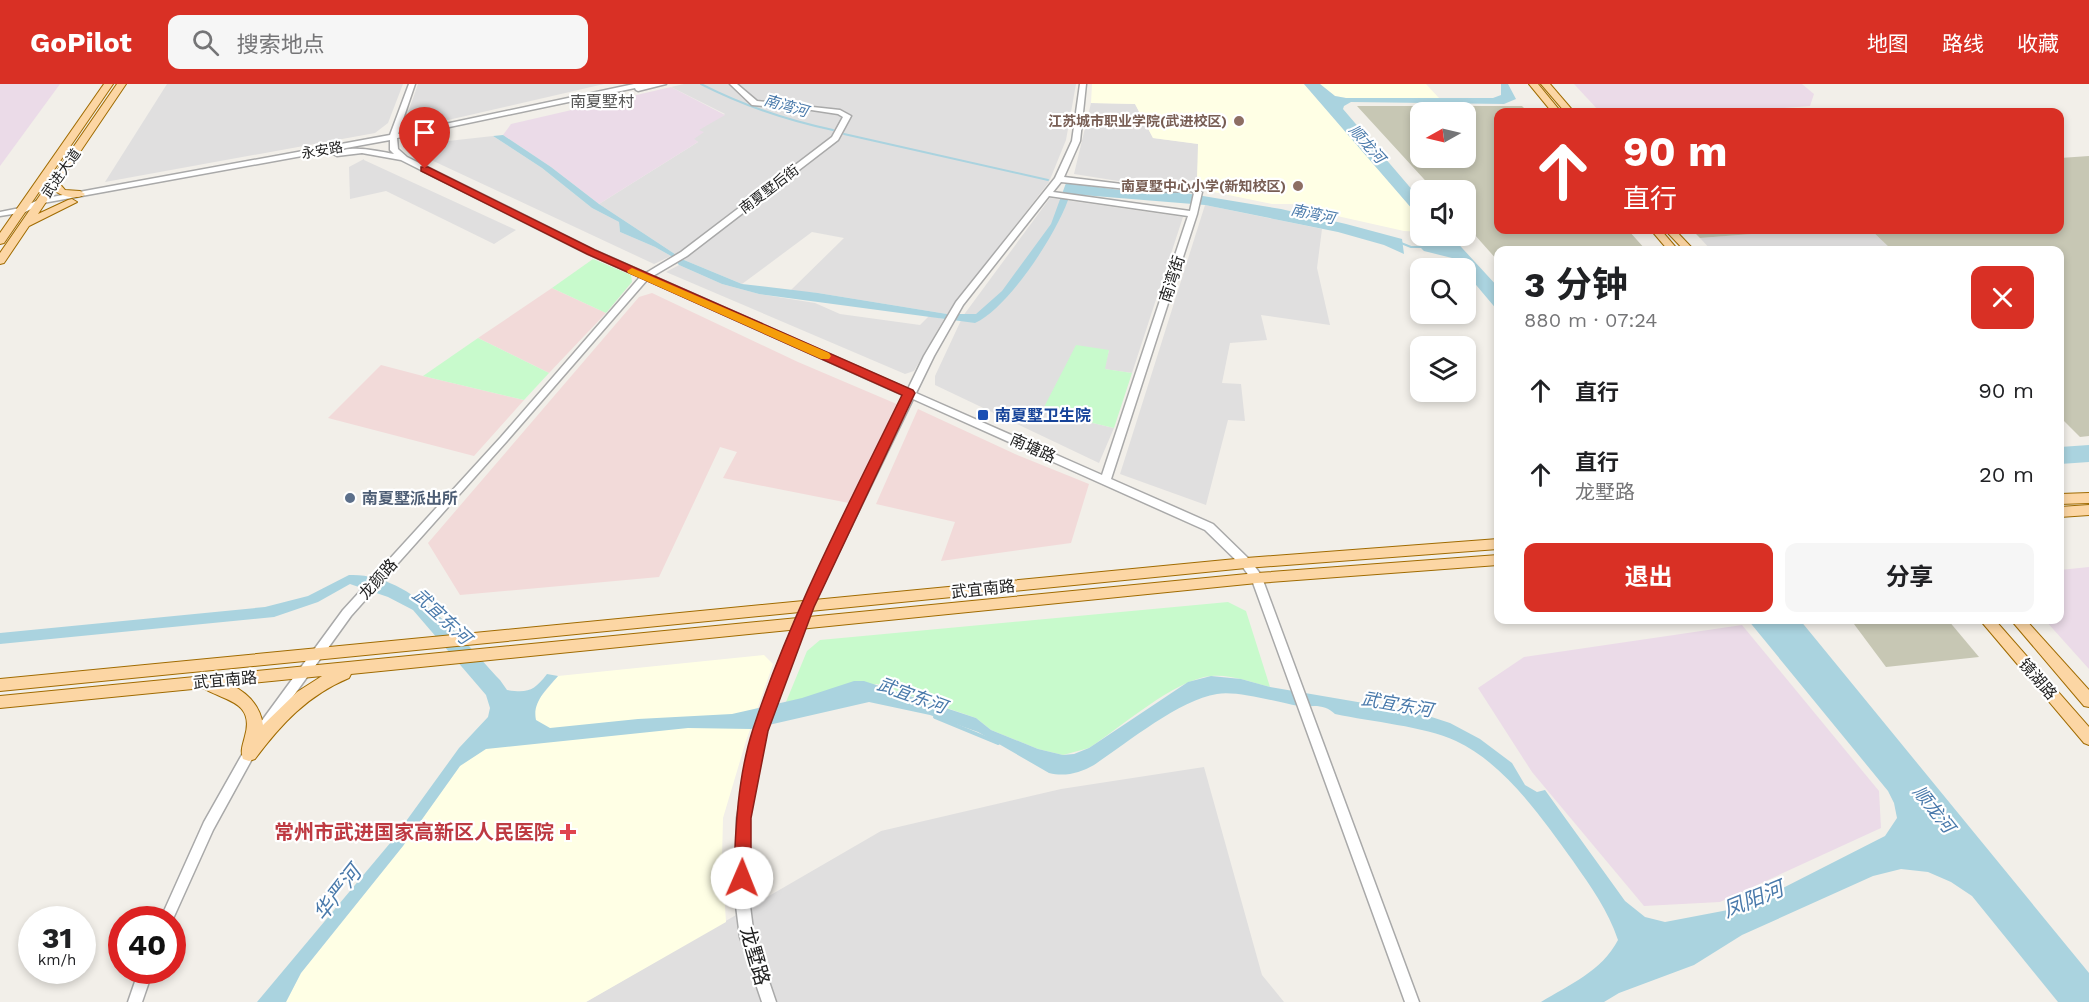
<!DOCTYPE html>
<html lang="zh">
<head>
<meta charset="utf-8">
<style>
  :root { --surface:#fff; --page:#f6f6f6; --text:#202124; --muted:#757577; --accent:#d93025 }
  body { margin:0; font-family:"Work Sans","Noto Sans SC",sans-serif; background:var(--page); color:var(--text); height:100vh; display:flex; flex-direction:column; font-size:22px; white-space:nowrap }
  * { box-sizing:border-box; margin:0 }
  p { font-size:20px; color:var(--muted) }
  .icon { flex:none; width:33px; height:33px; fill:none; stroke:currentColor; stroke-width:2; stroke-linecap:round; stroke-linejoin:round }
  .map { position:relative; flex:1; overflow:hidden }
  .panel { position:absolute; left:1494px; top:162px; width:570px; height:378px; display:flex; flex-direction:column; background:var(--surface); border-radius:12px; box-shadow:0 3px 9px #0003 }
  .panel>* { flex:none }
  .hud { position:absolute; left:1494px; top:24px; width:570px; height:126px; border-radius:12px; box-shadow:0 3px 9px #0003; background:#d93025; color:#fff; overflow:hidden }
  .needle { width:39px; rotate:262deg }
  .tools { position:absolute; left:1410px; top:18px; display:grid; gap:12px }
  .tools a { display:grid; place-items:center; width:66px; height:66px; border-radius:12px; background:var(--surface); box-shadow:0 3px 9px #0003; font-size:30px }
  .speed { position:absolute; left:18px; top:822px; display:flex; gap:12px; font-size:30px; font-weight:700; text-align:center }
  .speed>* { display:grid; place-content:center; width:78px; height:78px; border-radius:50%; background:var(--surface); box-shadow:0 3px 9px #0003; line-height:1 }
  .speed small { font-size:15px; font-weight:400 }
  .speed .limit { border:9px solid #d22; background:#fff; color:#111 }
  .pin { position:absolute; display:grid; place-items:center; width:51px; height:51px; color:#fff; margin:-62px -26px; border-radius:50% 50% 50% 0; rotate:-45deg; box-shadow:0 0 6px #0007 }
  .pin .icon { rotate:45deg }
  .me { position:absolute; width:66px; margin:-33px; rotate:1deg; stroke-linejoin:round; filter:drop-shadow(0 0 4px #0008) }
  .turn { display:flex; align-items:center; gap:21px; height:126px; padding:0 30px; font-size:27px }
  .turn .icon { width:78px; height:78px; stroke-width:2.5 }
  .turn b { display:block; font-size:42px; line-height:51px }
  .round { display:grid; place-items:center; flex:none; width:63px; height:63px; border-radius:12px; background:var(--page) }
  .overview { display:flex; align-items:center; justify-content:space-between; height:102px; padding:0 30px }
  h1 { font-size:36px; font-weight:700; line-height:45px }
  .button { display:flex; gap:12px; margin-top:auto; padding:12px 30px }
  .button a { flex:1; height:69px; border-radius:12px; background:var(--accent); color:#fff; font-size:24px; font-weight:700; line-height:69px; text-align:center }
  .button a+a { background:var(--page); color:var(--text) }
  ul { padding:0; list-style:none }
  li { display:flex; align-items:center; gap:18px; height:84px; padding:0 30px }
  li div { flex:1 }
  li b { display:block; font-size:22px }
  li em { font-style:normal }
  header { display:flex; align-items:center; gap:36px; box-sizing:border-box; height:84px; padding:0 30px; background:var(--accent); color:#fff }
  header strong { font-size:28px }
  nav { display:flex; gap:33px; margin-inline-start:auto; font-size:21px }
  .search { width:420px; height:54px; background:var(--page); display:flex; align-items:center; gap:15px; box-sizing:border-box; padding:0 21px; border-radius:12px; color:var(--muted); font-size:22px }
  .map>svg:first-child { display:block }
  .residential { fill:#e0dfdf }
  .commercial { fill:#f2dad9 }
  .industrial { fill:#ebdbe8 }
  .education { fill:#ffffe5 }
  .construction { fill:#c7c7b4; fill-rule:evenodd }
  .park { fill:#c8facc }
  .water { fill:#aad3df }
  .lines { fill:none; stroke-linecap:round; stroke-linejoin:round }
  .stream-far1 { stroke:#aad3df; stroke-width:2 }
  .stream { stroke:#aad3df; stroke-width:4 }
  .minor-casing { stroke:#a9a9a9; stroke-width:3 }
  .major-casing { stroke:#a06b00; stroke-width:2 }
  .minor { fill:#fff; fill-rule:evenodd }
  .major { fill:#fcd6a4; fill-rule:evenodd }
  .route { fill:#d93025; stroke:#8d1f18; stroke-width:1.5 }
  .slow { fill:#f59e0b }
  .education-dot { fill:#8d6e63; stroke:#fff; stroke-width:2 }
  .transit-dot { fill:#1a4fb4; stroke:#fff; stroke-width:2 }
  .service-dot { fill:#5c6f8a; stroke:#fff; stroke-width:2 }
  .health-dot { fill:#e0444e; stroke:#fff; stroke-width:2 }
  .labels { text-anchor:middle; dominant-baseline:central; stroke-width:4.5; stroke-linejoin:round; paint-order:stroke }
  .far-education-label { font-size:14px; font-weight:bold; fill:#785e54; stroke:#fff; text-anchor:end }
  .far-street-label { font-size:14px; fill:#222; stroke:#fff }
  .far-water-label { font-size:15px; font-style:italic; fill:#4a7aab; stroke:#fff }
  .far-quarter-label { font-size:16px; fill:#555; stroke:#fff }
  .street-label { font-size:16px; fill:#222; stroke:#fff }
  .transit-label { font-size:16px; font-weight:bold; fill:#164399; stroke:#fff; text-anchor:start }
  .service-label { font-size:16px; font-weight:bold; fill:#4e5e75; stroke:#fff; text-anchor:start }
  .water-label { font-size:18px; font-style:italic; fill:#4a7aab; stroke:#fff }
  .near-health-label { font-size:20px; font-weight:bold; fill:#be3a42; stroke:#fff; text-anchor:end }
  .near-street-label { font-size:20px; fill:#222; stroke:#fff }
  .near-water-label { font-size:21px; font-style:italic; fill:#4a7aab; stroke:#fff }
</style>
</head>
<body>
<header>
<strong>GoPilot</strong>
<div class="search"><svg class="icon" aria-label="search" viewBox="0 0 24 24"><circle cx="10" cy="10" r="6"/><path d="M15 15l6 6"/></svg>搜索地点</div>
<nav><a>地图</a><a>路线</a><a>收藏</a></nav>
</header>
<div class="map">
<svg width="2089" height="918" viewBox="0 0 2089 918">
  <rect width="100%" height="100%" fill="#f2efe9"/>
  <!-- residential -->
  <g class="residential">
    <polygon points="167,0 403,0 388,39 375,49 105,98"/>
    <polygon points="418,0 604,0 422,42 405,37"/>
    <polygon points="684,0 1076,0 1066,56 1049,98 947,230 818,209 790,207 844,154 812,148 742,200 684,176 599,120 698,58 693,55 698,46 725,30 671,3"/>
    <polygon points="1091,19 1135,20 1153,54 1199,60 1197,96 1137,100 1074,90"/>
    <polygon points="493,52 542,84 592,124 619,138 620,148 655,163 671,172 654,180 414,68 416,63 421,60"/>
    <polygon points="364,75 364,76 516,146 494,160 386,107 350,115 349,83"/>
    <polygon points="1050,114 1183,133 1132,289 1104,285 1109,266 1042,327 1114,344 1099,379 935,301 935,292 963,232"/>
    <polygon points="1205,121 1322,145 1317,184 1330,241 1261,231 1267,256 1230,259 1222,299 1241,300 1245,337 1228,336 1206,421 1120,390"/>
    <polygon points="1804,146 1871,146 1892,166 1711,166 1700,154"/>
    <polygon points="679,181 722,200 759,210 815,219 840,230 920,241 929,232 944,235 914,287 905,290 666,188"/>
    <polygon points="1204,683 1262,891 1284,918 586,918 881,747 1061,705"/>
  </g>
  <!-- commercial -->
  <g class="commercial">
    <polygon points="552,204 606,229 549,289 478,254"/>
    <polygon points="652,209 798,278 899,321 849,419 723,394 737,368 720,363 659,493 460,511 428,459 639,213"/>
    <polygon points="381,281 423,292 524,316 474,372 328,334"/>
    <polygon points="918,325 1015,370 1089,400 1071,459 941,477 955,438 876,420"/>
  </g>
  <!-- industrial -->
  <g class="industrial">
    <polygon points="0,0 60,0 0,82"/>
    <polygon points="1574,0 1802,0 1814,10 1810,22 1731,28 1600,28"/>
    <polygon points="671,3 725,31 699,46 704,48 694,55 698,58 599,120 551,83 503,51 511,40"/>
    <polygon points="2089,483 2089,585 2045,536 2060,536 2060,486"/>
    <polygon points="1742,541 1879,707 1881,744 1720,818 1644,822 1532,688 1478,604 1524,573"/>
  </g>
  <!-- education -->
  <g class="education">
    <polygon points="1092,0 1304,0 1420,134 1420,148 1404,147 1306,125 1296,120 1272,120 1214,108 1197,96 1198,60 1153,54 1135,20 1091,19"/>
    <polygon points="1320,0 1426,0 1439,14 1346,14 1335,12"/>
    <polygon points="764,571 773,580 746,657 723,734 722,775 726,838 586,918 286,918 301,889 403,762 460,682 538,616 558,592"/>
  </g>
  <!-- construction -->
  <g class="construction">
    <path d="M 1357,22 L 1522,22 L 1528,28 L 1498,28 L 1498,146 L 1628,146 L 1646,166 L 1498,166 L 1498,177 L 1466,141 L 1466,106 L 1434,106 ZM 1420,28 L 1466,28 L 1466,74 L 1420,74 Z"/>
    <polygon points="2089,72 2089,352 2080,353 2060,333 2060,166 1892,166 1871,146 2060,146 2060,74"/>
    <polygon points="1692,146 1804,146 1700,154"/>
    <polygon points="1851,536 1948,536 1979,573 1886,583"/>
  </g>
  <!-- park -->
  <g class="park">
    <polygon points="593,175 631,191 632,198 606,229 552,204"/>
    <polygon points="478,254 549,289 524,316 423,292"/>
    <polygon points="1076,261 1109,266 1105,285 1132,289 1114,344 1042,327"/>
    <path d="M 1228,518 L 1246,527 L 1270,603 C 1251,598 1230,590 1211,592 C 1175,595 1120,644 1089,664 L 1063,671 L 1038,665 L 991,646 L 976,634 L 877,600 L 786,618 L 807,567 L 820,556 Z"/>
  </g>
  <!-- water -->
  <g class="water">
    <polygon points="1304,0 1320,0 1335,12 1346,14 1493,14 1501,11 1501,0 1508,0 1516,15 1504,20 1351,18 1344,22 1343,25 1420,115 1420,134"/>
    <path d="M 503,51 L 551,83 L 599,120 L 684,176 L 742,200 L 818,209 L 947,230 L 976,230 L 1002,207 L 1051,140 L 1066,99 L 1143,109 L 1179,108 L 1281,125 L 1346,140 L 1402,155 L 1404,170 L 1384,161 L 1338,148 L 1205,121 L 1070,110 C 1060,145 1009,224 975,239 L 759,210 L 722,200 L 679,181 L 671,172 L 655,163 L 620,148 L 619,138 L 592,124 L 542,84 L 493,52 Z"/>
    <polygon points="1434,152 1451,152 1498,203 1498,227 1466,189 1466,184 1461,184 1452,174 1424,167 1421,164 1425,160 1436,156"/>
    <polygon points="2089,361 2089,378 2060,380 2060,363"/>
    <path d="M 349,491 C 411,488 462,555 500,596 L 507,606 C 528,609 534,607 547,590 L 558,592 C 547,605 532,618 536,636 L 550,644 L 638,635 L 732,630 L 802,614 L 854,597 L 864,597 L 976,634 L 991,646 L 1038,665 L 1063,671 L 1074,670 L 1089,664 L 1188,598 L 1211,592 L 1241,595 L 1270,603 L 1416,628 L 1450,639 L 1480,655 L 1512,679 L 1525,701 L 1537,708 L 1545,706 L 1625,817 L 1645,833 L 1665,838 L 1728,826 L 1769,811 L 1885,752 L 1897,734 L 1894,719 L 1888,707 L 1748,536 L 1800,536 L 2089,889 L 2089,918 L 2058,918 L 1972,812 L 1951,798 L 1928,788 L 1901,785 L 1873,792 L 1742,851 L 1694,881 L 1619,909 L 1604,918 L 1541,918 C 1569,901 1602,887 1618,856 C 1608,826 1591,803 1573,777 C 1542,734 1505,680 1456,657 C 1423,642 1372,638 1335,630 C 1326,621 1315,621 1303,623 C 1281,619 1237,606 1217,610 C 1179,616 1127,659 1094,681 C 1080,689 1065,693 1049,689 L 978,648 L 930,631 L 869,618 L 751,645 L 688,644 L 486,665 L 460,682 L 403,762 L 301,889 L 286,918 L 257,918 L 391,758 L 459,664 L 488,633 L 490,624 L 486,611 L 413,526 L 388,513 L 350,500 L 318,518 L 274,533 L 0,560 L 0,549 L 265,523 L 308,512 Z"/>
  </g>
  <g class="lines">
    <!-- stream-far1 -->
    <g class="stream-far1">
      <path d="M 701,0 C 744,22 786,36 833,46"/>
      <polyline points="844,50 1048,96"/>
      <polyline points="1401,159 1411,163 1424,163"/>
    </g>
    <!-- stream -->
    <polyline class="stream" points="935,633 998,659"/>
    <defs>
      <g id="minor">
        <path d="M 409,0 L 415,0 L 398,50 L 634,0 L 666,0 L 638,7 L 636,6 L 635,4 L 397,54 L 398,65 L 407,73 L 594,166 L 646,189 L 681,168 L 832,53 L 843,33 L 838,30 L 805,25 L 752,21 L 730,0 L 737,0 L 757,17 L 840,26 L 851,32 L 838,56 L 687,172 L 653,192 L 908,305 L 924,272 L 956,218 L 1055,94 L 1072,57 L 1080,0 L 1086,0 L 1080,57 L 1064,93 L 1155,104 L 1193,103 L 1202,108 L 1197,130 L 1111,395 L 1213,440 L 1250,476 L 1261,491 L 1419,918 L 1405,918 L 1252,496 L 1242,482 L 1205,446 L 913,315 L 812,523 L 766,647 L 749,734 L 749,814 L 754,853 L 776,918 L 762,918 L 740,853 L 735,814 L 737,734 L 754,647 L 802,523 L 905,312 L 647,196 L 507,357 L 351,532 L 266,650 L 262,651 L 258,650 L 256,646 L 258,642 L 343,526 L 501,353 L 640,193 L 588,170 L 401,76 L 362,69 L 337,72 L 333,70 C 351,60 375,67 394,70 L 390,66 L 390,56 L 43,119 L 25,128 L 0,132 L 0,128 L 20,124 L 41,115 L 390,51 ZM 1061,98 L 1155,108 L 1191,107 L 1194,109 L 1190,127 L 1053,108 ZM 1049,112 L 1188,132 L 1102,391 L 916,309 L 934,272 L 963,221 Z"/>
        <polygon points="252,659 256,660 258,664 213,746 172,837 160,836 204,738 248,660"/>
        <polygon points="139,886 153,886 142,918 128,918"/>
      </g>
      <g id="major">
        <polygon points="104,0 113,0 4,159 0,160 0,149"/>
        <path d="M 117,0 L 126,0 L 59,99 L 65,106 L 80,107 L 85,110 C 77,116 62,113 54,106 L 38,130 L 68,116 L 72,115 L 77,118 L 29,142 L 4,179 L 0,180 L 0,169 Z"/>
        <polygon points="1529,0 1538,0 1561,28 1552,28"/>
        <polygon points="1541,0 1550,0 1574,28 1565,28"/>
        <polygon points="1651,146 1661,146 1678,166 1668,166"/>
        <polygon points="1665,146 1675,146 1694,166 1684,166"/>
        <polygon points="2089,409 2089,419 2060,420 2060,410"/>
        <polygon points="2089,421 2089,431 2060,433 2060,423"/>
        <polygon points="1498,455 1498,465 1246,484 0,607 0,595 1246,474"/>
        <path d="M 1498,471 L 1498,481 L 1257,499 L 351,590 L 349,594 C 308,611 281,640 255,675 L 249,677 L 243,675 C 240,666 243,661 245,652 C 255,617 224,617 203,604 L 0,624 L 0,612 L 1257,489 ZM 322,592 L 297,608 L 263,641 C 260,622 248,609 231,601 Z"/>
        <polygon points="1980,536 1995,536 2089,643 2089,661 2084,659"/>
        <polygon points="2011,536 2026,536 2089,606 2089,623 2084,622"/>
      </g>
    </defs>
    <!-- minor casing -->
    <use href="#minor" class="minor-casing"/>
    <!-- major casing -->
    <use href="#major" class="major-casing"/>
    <!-- minor -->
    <use href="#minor" class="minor"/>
    <!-- major -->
    <use href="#major" class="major"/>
  </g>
  <!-- route -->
  <path class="route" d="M 421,83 L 428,83 L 595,166 L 913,306 L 915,309 L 814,523 L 768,647 L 751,734 L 751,794 L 748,800 L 742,802 L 736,800 L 734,794 C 735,746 738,691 753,645 C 791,529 849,420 902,311 L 587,170 L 421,87 Z"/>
  <!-- slow -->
  <polygon class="slow" points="632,184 829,269 831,272 829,275 821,275 628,189 627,187"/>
  <!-- markers -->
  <g class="education-dot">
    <circle cx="1239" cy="37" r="6"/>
    <circle cx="1298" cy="102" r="6"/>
  </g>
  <rect class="transit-dot" x="977" y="325" width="12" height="12" rx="3"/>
  <circle class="service-dot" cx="350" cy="414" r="6"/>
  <path class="health-dot" d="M565 739h6v6h6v6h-6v6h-6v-6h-6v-6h6z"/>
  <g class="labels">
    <!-- far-education labels -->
    <g class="far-education-label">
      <text x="1227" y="37">江苏城市职业学院(武进校区)</text>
      <text x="1286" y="102">南夏墅中心小学(新知校区)</text>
    </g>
    <!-- far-street labels -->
    <g class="far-street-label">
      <text transform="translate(322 66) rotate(-10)">永安路</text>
      <text transform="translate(61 89) rotate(-55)">武进大道</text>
      <text transform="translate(769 105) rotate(-37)">南夏墅后街</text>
    </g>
    <!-- far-water labels -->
    <g class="far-water-label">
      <text transform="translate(786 22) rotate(16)">南湾河</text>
      <text transform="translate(1367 60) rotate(48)">顺龙河</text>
      <text transform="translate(1313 130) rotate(12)">南湾河</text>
    </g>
    <!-- far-quarter labels -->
    <g class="far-quarter-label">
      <text x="602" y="17">南夏墅村</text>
    </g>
    <!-- street labels -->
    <g class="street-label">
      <text transform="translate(1172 195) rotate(-72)">南湾街</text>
      <text transform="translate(1033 364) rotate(24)">南塘路</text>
      <text transform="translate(378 495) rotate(-48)">龙颜路</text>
      <text transform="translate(983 505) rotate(-6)">武宜南路</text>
      <text transform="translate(2038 595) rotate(49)">镜湖路</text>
      <text transform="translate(225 596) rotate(-5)">武宜南路</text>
    </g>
    <!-- transit labels -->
    <g class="transit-label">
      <text x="995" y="331">南夏墅卫生院</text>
    </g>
    <!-- service labels -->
    <g class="service-label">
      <text x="362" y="414">南夏墅派出所</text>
    </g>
    <!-- water labels -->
    <g class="water-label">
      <text transform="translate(442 532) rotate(43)">武宜东河</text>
      <text transform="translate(912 611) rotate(20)">武宜东河</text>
      <text transform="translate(1397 620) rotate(10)">武宜东河</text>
      <text transform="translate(1934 725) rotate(51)">顺龙河</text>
    </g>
    <!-- near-health labels -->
    <g class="near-health-label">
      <text x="554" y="748">常州市武进国家高新区人民医院</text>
    </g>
    <!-- near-street labels -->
    <g class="near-street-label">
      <text transform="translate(755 872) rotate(74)">龙墅路</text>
    </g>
    <!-- near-water labels -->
    <g class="near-water-label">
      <text transform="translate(337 809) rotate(-52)">华严河</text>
      <text transform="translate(1753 815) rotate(-22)">凤阳河</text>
    </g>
  </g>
</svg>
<div class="tools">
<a><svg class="needle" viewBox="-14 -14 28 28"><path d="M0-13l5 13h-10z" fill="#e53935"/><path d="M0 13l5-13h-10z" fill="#757577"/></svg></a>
<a><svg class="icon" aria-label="sound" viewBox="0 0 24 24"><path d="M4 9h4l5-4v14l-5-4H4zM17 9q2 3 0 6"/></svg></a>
<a><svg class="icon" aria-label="search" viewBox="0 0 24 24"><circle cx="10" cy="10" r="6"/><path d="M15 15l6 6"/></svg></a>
<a><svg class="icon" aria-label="layers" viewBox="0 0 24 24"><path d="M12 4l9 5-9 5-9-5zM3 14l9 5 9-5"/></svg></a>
</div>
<div class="speed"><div>31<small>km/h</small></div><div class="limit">40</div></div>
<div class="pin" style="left:425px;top:85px;background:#d93025"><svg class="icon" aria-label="arrive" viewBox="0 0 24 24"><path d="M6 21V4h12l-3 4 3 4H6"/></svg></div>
<svg class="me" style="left:742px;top:794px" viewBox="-20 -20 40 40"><circle r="19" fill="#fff"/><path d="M0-13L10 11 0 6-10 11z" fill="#d93025"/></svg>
<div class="hud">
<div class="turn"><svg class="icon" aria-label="ahead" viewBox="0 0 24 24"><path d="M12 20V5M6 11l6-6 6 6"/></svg><div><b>90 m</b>直行</div></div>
</div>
<section class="panel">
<div class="overview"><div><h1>3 分钟</h1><p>880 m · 07:24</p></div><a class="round" style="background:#d93025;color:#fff"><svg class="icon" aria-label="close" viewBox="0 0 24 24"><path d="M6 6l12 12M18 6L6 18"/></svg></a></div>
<ul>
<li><svg class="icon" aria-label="ahead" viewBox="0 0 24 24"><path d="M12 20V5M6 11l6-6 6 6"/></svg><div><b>直行</b></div><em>90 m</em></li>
<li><svg class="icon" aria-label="ahead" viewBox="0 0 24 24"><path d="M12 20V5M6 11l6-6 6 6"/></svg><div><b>直行</b><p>龙墅路</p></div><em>20 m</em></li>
</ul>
<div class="button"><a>退出</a><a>分享</a></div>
</section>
</div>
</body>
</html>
